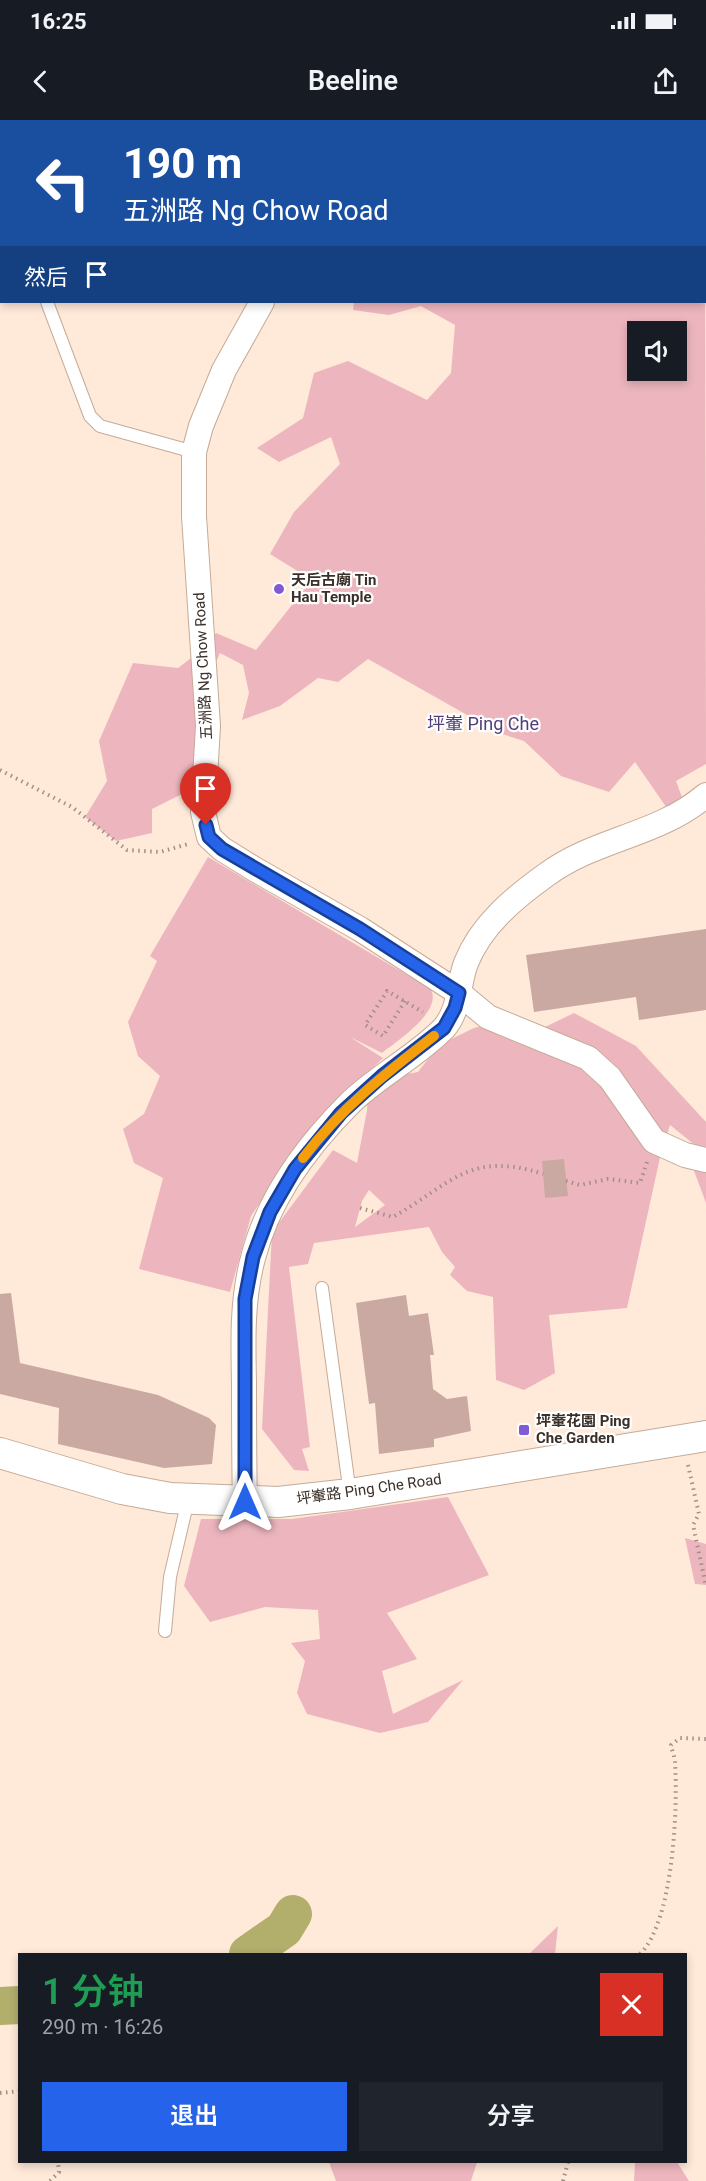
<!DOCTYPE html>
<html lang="zh">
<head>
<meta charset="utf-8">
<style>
  :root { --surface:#171b24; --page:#20242c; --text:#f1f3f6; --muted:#9ea1a6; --accent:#2563eb }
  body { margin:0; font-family:Roboto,"Noto Sans SC",sans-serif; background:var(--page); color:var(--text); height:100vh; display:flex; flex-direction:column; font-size:22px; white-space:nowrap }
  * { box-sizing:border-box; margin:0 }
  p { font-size:20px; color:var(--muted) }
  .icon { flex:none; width:33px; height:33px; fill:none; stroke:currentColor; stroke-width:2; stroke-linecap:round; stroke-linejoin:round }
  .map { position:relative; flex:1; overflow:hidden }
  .drawer { position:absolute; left:18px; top:1833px; width:669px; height:210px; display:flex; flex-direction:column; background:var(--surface); border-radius:0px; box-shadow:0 3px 9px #0003 }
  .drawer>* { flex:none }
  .banner { position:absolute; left:0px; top:0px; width:706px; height:183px; box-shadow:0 3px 9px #0003; background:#1a4fa0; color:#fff; overflow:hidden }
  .controls { position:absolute; left:627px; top:201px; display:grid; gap:12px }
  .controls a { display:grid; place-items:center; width:60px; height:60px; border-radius:0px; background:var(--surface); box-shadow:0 3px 9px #0003; font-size:30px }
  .pin { position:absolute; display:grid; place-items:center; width:51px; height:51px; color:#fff; margin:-62px -26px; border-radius:50% 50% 50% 0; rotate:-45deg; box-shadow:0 0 6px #0007 }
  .pin .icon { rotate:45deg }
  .me { position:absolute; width:66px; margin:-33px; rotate:0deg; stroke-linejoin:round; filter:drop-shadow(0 0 4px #0008) }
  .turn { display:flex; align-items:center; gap:21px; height:126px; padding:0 24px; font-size:27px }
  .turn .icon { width:78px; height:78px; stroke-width:2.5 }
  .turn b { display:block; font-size:42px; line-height:51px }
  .then { display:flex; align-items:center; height:57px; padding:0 24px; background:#0003; gap:12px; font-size:22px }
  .round { display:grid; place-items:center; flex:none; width:63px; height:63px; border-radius:0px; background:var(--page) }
  .head { display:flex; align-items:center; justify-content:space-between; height:102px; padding:0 24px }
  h1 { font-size:36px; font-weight:600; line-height:45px; color:#1e9e55 }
  .button { display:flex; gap:12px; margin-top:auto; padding:12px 24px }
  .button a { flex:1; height:69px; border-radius:0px; background:var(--accent); color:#fff; font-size:24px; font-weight:600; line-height:69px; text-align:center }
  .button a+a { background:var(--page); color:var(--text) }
  .status { display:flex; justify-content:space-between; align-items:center; height:42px; padding:0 30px; background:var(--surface); direction:ltr }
  .status svg { height:16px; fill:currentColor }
  header { display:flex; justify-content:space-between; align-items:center; height:78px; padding:0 24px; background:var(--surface); font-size:27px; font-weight:600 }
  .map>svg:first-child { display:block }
  .green { fill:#edb6be; fill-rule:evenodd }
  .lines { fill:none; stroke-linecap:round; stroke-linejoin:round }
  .river { stroke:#b2ae6c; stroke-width:38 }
  .building { fill:#caa9a2 }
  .service-casing { stroke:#c5ab98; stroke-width:14 }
  .minor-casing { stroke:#c5ab98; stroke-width:26 }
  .tertiary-casing { stroke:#c5ab98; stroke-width:32 }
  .path { stroke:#a19085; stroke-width:4; stroke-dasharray:1.5 4.5; stroke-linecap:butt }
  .service { stroke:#fff; stroke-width:12 }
  .minor { stroke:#fff; stroke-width:24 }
  .tertiary { stroke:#fff; stroke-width:30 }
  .route-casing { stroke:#184099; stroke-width:15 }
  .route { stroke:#2563eb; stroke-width:10 }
  .slow { stroke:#f59e0b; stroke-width:10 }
  .poi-dot { fill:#825ad3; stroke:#fff; stroke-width:2 }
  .labels { text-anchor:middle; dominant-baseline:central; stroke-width:4.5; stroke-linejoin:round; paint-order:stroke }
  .poi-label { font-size:15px; font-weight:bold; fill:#3b3029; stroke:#fff; text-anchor:start }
  .street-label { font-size:15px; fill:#3b3029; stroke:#fff }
  .quarter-label { font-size:18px; fill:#503e7b; stroke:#fff }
</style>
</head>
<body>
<div class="status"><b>16:25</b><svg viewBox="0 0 49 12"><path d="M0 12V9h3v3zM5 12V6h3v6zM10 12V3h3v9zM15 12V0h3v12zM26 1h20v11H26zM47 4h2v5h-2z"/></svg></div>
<header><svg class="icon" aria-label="back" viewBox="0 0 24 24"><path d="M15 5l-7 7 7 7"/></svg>Beeline<svg class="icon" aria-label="share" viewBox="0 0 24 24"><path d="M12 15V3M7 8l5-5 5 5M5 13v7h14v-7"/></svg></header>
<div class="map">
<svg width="706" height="2061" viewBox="0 0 706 2061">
  <rect width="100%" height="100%" fill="#ffe9d9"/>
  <!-- green -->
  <g class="green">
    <path d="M 705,86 L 706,644 L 676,661 L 686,688 L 671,694 L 635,642 L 609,672 L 561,656 L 524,621 L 499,613 L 368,539 L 338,562 L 318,558 L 280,586 L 242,600 L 249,573 L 243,545 L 220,533 L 206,564 L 199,642 L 190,670 L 152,689 L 152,713 L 116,721 L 85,697 L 107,661 L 99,621 L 133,543 L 178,548 L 203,529 L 216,513 L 256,530 L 312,460 L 270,434 L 294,392 L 340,344 L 331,317 L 279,342 L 257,328 L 303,298 L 314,253 L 348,241 L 427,280 L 451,253 L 455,205 L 421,186 L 389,195 L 353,190 L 354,182 L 705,182 ZM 638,212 L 676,212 L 676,250 L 638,250 Z"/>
    <path d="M 208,737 L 419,862 L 427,864 C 450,887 398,920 382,933 L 350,917 L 383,938 L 314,1004 L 251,1096 L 230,1172 L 139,1149 L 163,1058 L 134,1043 L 123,1009 L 144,994 L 160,956 L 138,936 L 128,902 L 157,841 L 150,836 Z"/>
    <path d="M 574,893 L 636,926 L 706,1002 L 706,1083 L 690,1040 L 696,1026 L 670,1005 L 661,1033 L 627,1188 L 549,1195 L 555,1253 L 524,1270 L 496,1260 L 493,1177 L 467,1171 L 450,1155 L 455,1147 L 442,1132 L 429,1107 L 314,1123 L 308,1144 L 289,1147 L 310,1327 L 302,1329 L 309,1351 L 294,1350 L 262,1309 L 272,1112 L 333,1030 L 357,1043 L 367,990 L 368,969 L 384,958 L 418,952 L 439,925 L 474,908 L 493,903 L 545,907 ZM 369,1070 L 385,1085 L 355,1107 L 362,1081 Z"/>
    <polygon points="448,1377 489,1455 387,1493 417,1539 382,1551 393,1594 463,1560 428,1602 380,1613 307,1594 297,1573 305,1541 291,1523 320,1519 318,1490 265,1487 210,1502 184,1466 201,1399 292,1399"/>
    <polygon points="685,1418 706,1424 706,1465 695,1464"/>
    <polygon points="558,1806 555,1834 529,1834"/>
    <polygon points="329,2042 477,2042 471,2061 336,2061"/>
    <polygon points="635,2042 677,2042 689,2061 634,2061"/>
  </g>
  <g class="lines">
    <!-- river -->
    <g class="river">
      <polyline points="248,1834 284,1809 293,1794"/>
      <polyline points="0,1886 20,1885"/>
    </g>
  </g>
  <!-- building -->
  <g class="building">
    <polygon points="706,809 706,890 639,900 636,877 534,892 526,835"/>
    <polygon points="564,1039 568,1076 545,1078 542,1041"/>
    <polygon points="11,1173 20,1243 158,1275 209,1298 216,1305 212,1344 164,1348 58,1324 59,1288 0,1274 0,1174"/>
    <polygon points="406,1175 409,1196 428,1193 434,1235 430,1235 433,1269 447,1279 467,1276 471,1311 434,1319 434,1327 379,1334 375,1283 369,1284 356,1183"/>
  </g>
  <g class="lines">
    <defs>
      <g id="service">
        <polyline points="41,2 41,0"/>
        <polyline points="47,182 90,296 100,306 194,332"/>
        <polyline points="322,1168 350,1374"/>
        <polyline points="165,1511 170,1457 188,1380"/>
      </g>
      <g id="minor">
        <polyline points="356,2 356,0"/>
        <polyline points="262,182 224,250 201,306 194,332 194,396 208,606 203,692 209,717 222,729 256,750 360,809 459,873 488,897 588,938 610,958 654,1021 685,1035 706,1040"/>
        <path d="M 245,1382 C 244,1342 244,1302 244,1262 C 243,1221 242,1178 253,1138 C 268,1078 307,1026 350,983 C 379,955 417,936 444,908 C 460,890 458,864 466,843 C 481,805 514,778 546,755 C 596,718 658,716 706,675"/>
      </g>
      <polyline id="tertiary" points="0,1333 122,1369 170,1378 278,1382 350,1374 706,1316"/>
    </defs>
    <!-- service casing -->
    <use href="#service" class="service-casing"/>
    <!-- minor casing -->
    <use href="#minor" class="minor-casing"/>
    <!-- tertiary casing -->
    <use href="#tertiary" class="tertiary-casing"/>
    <!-- path -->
    <g class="path">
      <polyline points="0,45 2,51"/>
      <polyline points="0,144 2,141"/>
      <polyline points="0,650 72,687 127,730 160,732 188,724"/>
      <polyline points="405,881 383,916 365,905 387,871 423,892"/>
      <polyline points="566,1061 580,1065 608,1059 640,1063 647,1042"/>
      <path d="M 360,1088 L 393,1097 C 451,1064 470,1030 543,1054"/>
      <polyline points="688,1345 699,1394 693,1405 706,1466"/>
      <path d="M 640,1834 C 673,1802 678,1690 675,1643 C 675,1637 672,1631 671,1625 L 680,1618 L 706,1619"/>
      <polyline points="0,1973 20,1971"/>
      <polyline points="50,2061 59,2052 58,2042"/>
      <polyline points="563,2061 568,2042"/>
    </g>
    <!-- service -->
    <use href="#service" class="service"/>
    <!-- minor -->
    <use href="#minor" class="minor"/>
    <!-- tertiary -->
    <use href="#tertiary" class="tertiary"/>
  </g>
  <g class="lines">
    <defs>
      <polyline id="route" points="206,705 209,717 222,729 360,809 459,873 455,888 444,908 382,956 341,993 295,1049 270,1092 253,1137 245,1179 245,1382"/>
    </defs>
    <!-- route casing -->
    <use href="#route" class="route-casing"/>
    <!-- route -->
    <use href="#route" class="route"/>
    <!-- slow -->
    <path class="slow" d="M 303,1038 C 340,989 386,953 434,916"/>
  </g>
  <!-- markers -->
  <g class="poi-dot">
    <circle cx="279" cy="469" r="6"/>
    <rect x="518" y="1304" width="12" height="12" rx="3"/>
  </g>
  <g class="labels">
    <!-- poi labels -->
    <g class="poi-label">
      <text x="291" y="460">天后古廟 Tin<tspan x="291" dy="17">Hau Temple</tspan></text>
      <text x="536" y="1301">坪輋花園 Ping<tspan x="536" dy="17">Che Garden</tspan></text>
    </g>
    <!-- street labels -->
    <g class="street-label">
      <text transform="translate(203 546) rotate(-93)">五洲路 Ng Chow Road</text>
      <text transform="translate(369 1369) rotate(-8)">坪輋路 Ping Che Road</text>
    </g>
    <!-- quarter labels -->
    <g class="quarter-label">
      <text x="483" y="603">坪輋 Ping Che</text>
    </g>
  </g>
</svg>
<div class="controls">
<a><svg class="icon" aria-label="sound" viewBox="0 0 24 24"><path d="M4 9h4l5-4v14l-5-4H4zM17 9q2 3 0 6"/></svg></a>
</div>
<div class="pin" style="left:206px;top:705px;background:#d93025"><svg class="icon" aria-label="arrive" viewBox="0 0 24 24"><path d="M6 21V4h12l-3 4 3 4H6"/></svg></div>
<svg class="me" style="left:245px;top:1382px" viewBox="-20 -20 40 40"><path d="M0-17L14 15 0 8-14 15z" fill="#2563eb" stroke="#fff" stroke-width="4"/></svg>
<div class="banner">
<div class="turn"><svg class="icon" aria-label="left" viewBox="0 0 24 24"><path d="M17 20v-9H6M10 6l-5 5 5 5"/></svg><div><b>190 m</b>五洲路 Ng Chow Road</div></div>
<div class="then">然后<svg class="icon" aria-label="arrive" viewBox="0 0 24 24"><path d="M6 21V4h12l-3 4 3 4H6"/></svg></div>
</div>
<section class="drawer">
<div class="head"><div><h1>1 分钟</h1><p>290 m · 16:26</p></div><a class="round" style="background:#d93025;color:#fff"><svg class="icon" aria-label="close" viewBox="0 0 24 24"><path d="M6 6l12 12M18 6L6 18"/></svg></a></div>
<div class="button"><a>退出</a><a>分享</a></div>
</section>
</div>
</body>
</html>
